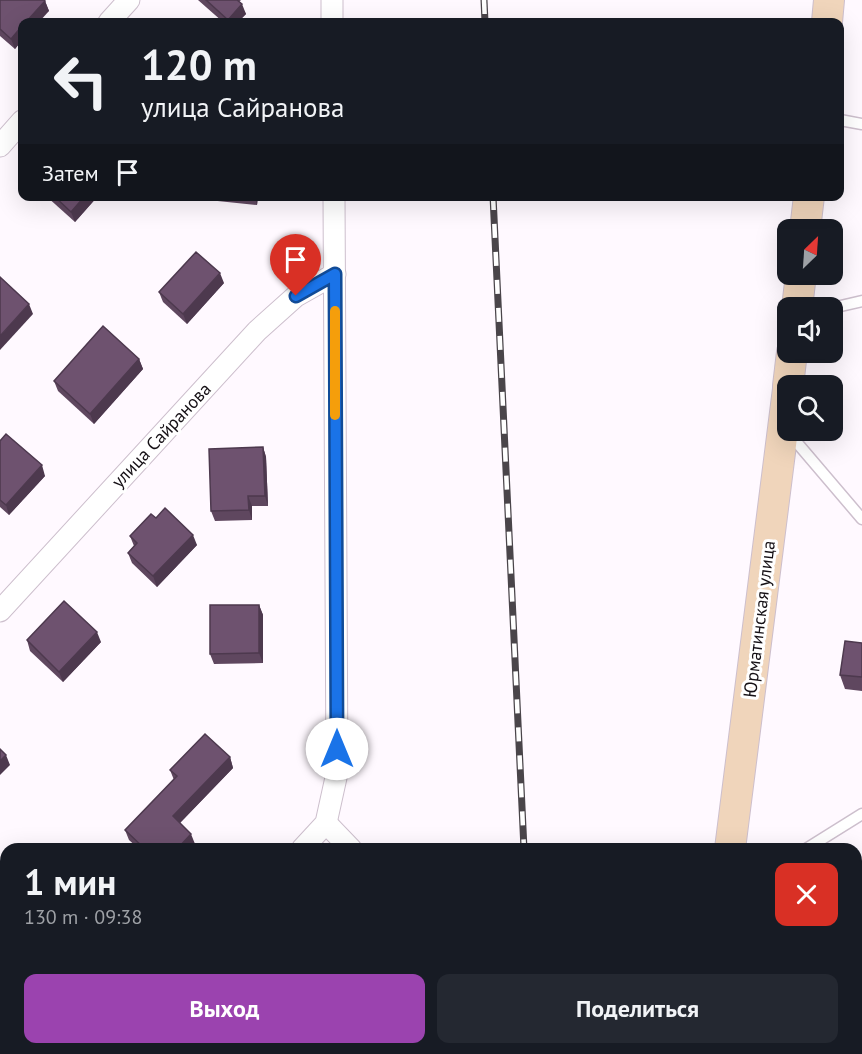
<!DOCTYPE html>
<html lang="ru">
<head>
<meta charset="utf-8">
<style>
  :root { --surface:#171b24; --page:#242831; --text:#f1f3f6; --muted:#9ea1a6; --accent:#9b43af }
  body { margin:0; font-family:"PT Sans",sans-serif; background:var(--page); color:var(--text); height:100vh; display:flex; flex-direction:column; font-size:22px; white-space:nowrap }
  * { box-sizing:border-box; margin:0 }
  p { font-size:20px; color:var(--muted) }
  .icon { flex:none; width:33px; height:33px; fill:none; stroke:currentColor; stroke-width:2; stroke-linecap:round; stroke-linejoin:round }
  .map { position:relative; flex:1; overflow:hidden }
  .details { position:absolute; left:0px; top:843px; width:862px; height:212px; display:flex; flex-direction:column; background:var(--surface); border-radius:18px 18px 0 0; box-shadow:0 6px 24px #0002 }
  .details>* { flex:none }
  .hud { position:absolute; left:18px; top:18px; width:826px; height:183px; border-radius:12px; box-shadow:0 6px 24px #0002; background:#171b24; color:var(--text); overflow:hidden }
  .needle { width:39px; rotate:25deg }
  .buttons { position:absolute; left:777px; top:219px; display:grid; gap:12px }
  .buttons a { display:grid; place-items:center; width:66px; height:66px; border-radius:12px; background:var(--surface); box-shadow:0 6px 24px #0002; font-size:30px }
  .pin { position:absolute; display:grid; place-items:center; width:51px; height:51px; color:#fff; margin:-62px -26px; border-radius:50% 50% 50% 0; rotate:-45deg; box-shadow:0 0 6px #0007 }
  .pin .icon { rotate:45deg }
  .me { position:absolute; width:66px; margin:-33px; rotate:0deg; stroke-linejoin:round; filter:drop-shadow(0 0 4px #0008) }
  .turn { display:flex; align-items:center; gap:21px; height:126px; padding:0 24px; font-size:27px }
  .turn .icon { width:78px; height:78px; stroke-width:2.5 }
  .turn b { display:block; font-size:42px; line-height:51px }
  .then { display:flex; align-items:center; height:57px; padding:0 24px; background:#0003; gap:12px; font-size:22px }
  .round { display:grid; place-items:center; flex:none; width:63px; height:63px; border-radius:12px; background:var(--page) }
  .headline { display:flex; align-items:center; justify-content:space-between; height:102px; padding:0 24px }
  h1 { font-size:36px; font-weight:600; line-height:45px }
  .cta { display:flex; gap:12px; margin-top:auto; padding:12px 24px }
  .cta a { flex:1; height:69px; border-radius:12px; background:var(--accent); color:#fff; font-size:24px; font-weight:600; line-height:69px; text-align:center }
  .cta a+a { background:var(--page); color:var(--text) }
  .map>svg:first-child { display:block }
  .lines { fill:none; stroke-linecap:round; stroke-linejoin:round }
  .lane-casing { stroke:#cdbfcd; stroke-width:13 }
  .street-casing { stroke:#cdbfcd; stroke-width:23 }
  .secondary-casing { stroke:#cdbfcd; stroke-width:32 }
  .lane { stroke:#fff; stroke-width:10 }
  .street { stroke:#fff; stroke-width:21 }
  .secondary { stroke:#f0d5bb; stroke-width:30 }
  .rail-casing { stroke:#4a454a; stroke-width:7 }
  .rail { stroke:#fff; stroke-width:4.5; stroke-dasharray:14; stroke-linecap:butt }
  .wall { fill:#5f475f }
  .shaded-wall { fill:#4d394e }
  .building { fill:#6e526f; stroke:#4d394e; stroke-width:1.5 }
  .route-casing { stroke:#114b97; stroke-width:15 }
  .route { stroke:#1a73e8; stroke-width:10 }
  .slow { stroke:#f59e0b; stroke-width:10 }
  .labels { text-anchor:middle; dominant-baseline:central; stroke-width:6; stroke-linejoin:round; paint-order:stroke }
  .street-label { font-size:18px; fill:#151015; stroke:#fff }
</style>
</head>
<body>
<div class="map">
<svg width="862" height="1054" viewBox="0 0 862 1054">
  <rect width="100%" height="100%" fill="#fff9ff"/>
  <g class="lines">
    <defs>
      <g id="lane">
        <polyline points="840,120 862,124"/>
        <polyline points="832,308 862,301"/>
        <polyline points="787,431 862,519"/>
        <polyline points="806,849 862,814"/>
      </g>
      <g id="street">
        <polyline points="332,0 332,22"/>
        <polyline points="109,22 129,0"/>
        <polyline points="0,146 22,121"/>
        <polyline points="0,611 257,331 296,296 335,274"/>
        <polyline points="326,823 351,849"/>
        <polyline points="302,849 326,823 337,773 334,196"/>
        <polyline points="380,1048 380,1054"/>
        <polyline points="92,1054 98,1048"/>
      </g>
      <g id="secondary">
        <polyline points="827,22 829,0"/>
        <polyline points="805,230 809,196"/>
        <polyline points="797,308 801,274"/>
        <polyline points="788,386 792,352"/>
        <polyline points="730,849 788,389"/>
        <polyline points="707,1054 708,1048"/>
      </g>
    </defs>
    <!-- lane casing -->
    <use href="#lane" class="lane-casing"/>
    <!-- street casing -->
    <use href="#street" class="street-casing"/>
    <!-- secondary casing -->
    <use href="#secondary" class="secondary-casing"/>
    <!-- lane -->
    <use href="#lane" class="lane"/>
    <!-- street -->
    <use href="#street" class="street"/>
    <!-- secondary -->
    <use href="#secondary" class="secondary"/>
    <defs>
      <g id="rail">
        <polyline points="484,0 485,22"/>
        <polyline points="493,196 524,849"/>
        <polyline points="533,1048 533,1054"/>
      </g>
    </defs>
    <!-- rail casing -->
    <use href="#rail" class="rail-casing"/>
    <!-- rail -->
    <use href="#rail" class="rail"/>
  </g>
  <!-- wall -->
  <g class="wall">
    <polygon points="0,0 45,1 49,11 22,22 22,40 15,49 0,36"/>
    <polygon points="198,0 241,0 239,2 246,14 238,22 223,22"/>
    <polygon points="46,196 98,196 75,222"/>
    <polygon points="207,196 258,196 257,205 208,200"/>
    <polygon points="224,283 187,324 163,302 159,292"/>
    <polygon points="139,359 143,369 94,424 58,391 54,381"/>
    <polygon points="0,441 45,476 9,515 0,507"/>
    <polygon points="263,447 266,457 268,506 252,506 252,520 215,521 211,511"/>
    <polygon points="156,518 197,545 157,587 132,563 128,553 134,546 130,536"/>
    <polygon points="259,605 263,615 263,663 214,664 210,654"/>
    <polygon points="27,640 101,642 63,682 30,651"/>
    <polygon points="862,643 862,691 845,689 840,675"/>
    <polygon points="230,757 233,768 180,823 195,844 190,849 139,849 129,840 125,830 174,780 170,770"/>
    <polygon points="6,969 6,996 0,990 0,975"/>
  </g>
  <!-- shaded-wall -->
  <g class="shaded-wall">
    <polygon points="45,1 49,11 39,22 26,22"/>
    <polygon points="242,4 246,14 238,22 229,22 228,20"/>
    <polygon points="22,26 22,40 15,49 11,39"/>
    <polygon points="85,196 98,196 75,222 71,212"/>
    <polygon points="254,196 258,196 257,205"/>
    <polygon points="220,273 224,283 187,324 183,314"/>
    <polygon points="29,304 33,314 0,350 0,336"/>
    <polygon points="139,359 143,369 94,424 90,414"/>
    <polygon points="263,447 266,457 268,506 265,496"/>
    <polygon points="42,465 45,476 9,515 6,505"/>
    <polygon points="248,496 252,506 252,520 249,510"/>
    <polygon points="193,535 197,545 157,587 153,576"/>
    <polygon points="259,605 263,615 263,663 259,653"/>
    <polygon points="97,632 101,642 63,682 59,672"/>
    <polygon points="6,755 10,765 0,775 0,761"/>
    <polygon points="230,757 233,768 177,826 173,816"/>
    <polygon points="191,834 195,844 190,849 177,849"/>
  </g>
  <!-- building -->
  <g class="building">
    <polygon points="0,0 44,0 45,1 26,22 22,22 22,26 11,39 0,29"/>
    <polygon points="206,0 237,0 242,4 228,20"/>
    <polygon points="54,196 85,196 71,212"/>
    <polygon points="196,252 220,273 183,314 159,292"/>
    <polygon points="0,277 29,304 0,336"/>
    <polygon points="103,326 139,359 90,414 54,381"/>
    <polygon points="6,434 42,465 6,505 0,500 0,441"/>
    <polygon points="263,447 265,496 248,496 249,510 211,511 209,449"/>
    <polygon points="165,508 193,535 153,576 128,553 137,543 130,536 151,514 156,518"/>
    <polygon points="64,601 97,632 59,672 27,640"/>
    <polygon points="210,605 259,605 259,653 210,654"/>
    <polygon points="845,641 862,643 862,677 840,675"/>
    <polygon points="205,734 230,757 173,816 191,834 177,849 145,849 125,830 177,776 170,770"/>
    <polygon points="0,749 6,755 0,761"/>
    <polygon points="6,969 6,989 0,984 0,975"/>
  </g>
  <g class="lines">
    <defs>
      <polyline id="route" points="296,296 335,274 337,749"/>
    </defs>
    <!-- route casing -->
    <use href="#route" class="route-casing"/>
    <!-- route -->
    <use href="#route" class="route"/>
    <!-- slow -->
    <polyline class="slow" points="335,311 335,415"/>
  </g>
  <g class="labels">
    <!-- street labels -->
    <g class="street-label">
      <text transform="translate(161 435) rotate(-47)">улица Сайранова</text>
      <text transform="translate(759 619) rotate(-83)">Юрматинская улица</text>
    </g>
  </g>
</svg>
<div class="buttons">
<a><svg class="needle" viewBox="-14 -14 28 28"><path d="M0-13l5 13h-10z" fill="#e53935"/><path d="M0 13l5-13h-10z" fill="#9ea1a6"/></svg></a>
<a><svg class="icon" aria-label="sound" viewBox="0 0 24 24"><path d="M4 9h4l5-4v14l-5-4H4zM17 9q2 3 0 6"/></svg></a>
<a><svg class="icon" aria-label="search" viewBox="0 0 24 24"><circle cx="10" cy="10" r="6"/><path d="M15 15l6 6"/></svg></a>
</div>
<div class="pin" style="left:296px;top:296px;background:#d93025"><svg class="icon" aria-label="arrive" viewBox="0 0 24 24"><path d="M6 21V4h12l-3 4 3 4H6"/></svg></div>
<svg class="me" style="left:337px;top:749px" viewBox="-20 -20 40 40"><circle r="19" fill="#fff"/><path d="M0-13L10 11 0 6-10 11z" fill="#1a73e8"/></svg>
<div class="hud">
<div class="turn"><svg class="icon" aria-label="left" viewBox="0 0 24 24"><path d="M17 20v-9H6M10 6l-5 5 5 5"/></svg><div><b>120 m</b>улица Сайранова</div></div>
<div class="then">Затем<svg class="icon" aria-label="arrive" viewBox="0 0 24 24"><path d="M6 21V4h12l-3 4 3 4H6"/></svg></div>
</div>
<section class="details">
<div class="headline"><div><h1>1 мин</h1><p>130 m · 09:38</p></div><a class="round" style="background:#d93025;color:#fff"><svg class="icon" aria-label="close" viewBox="0 0 24 24"><path d="M6 6l12 12M18 6L6 18"/></svg></a></div>
<div class="cta"><a>Выход</a><a>Поделиться</a></div>
</section>
</div>
</body>
</html>
